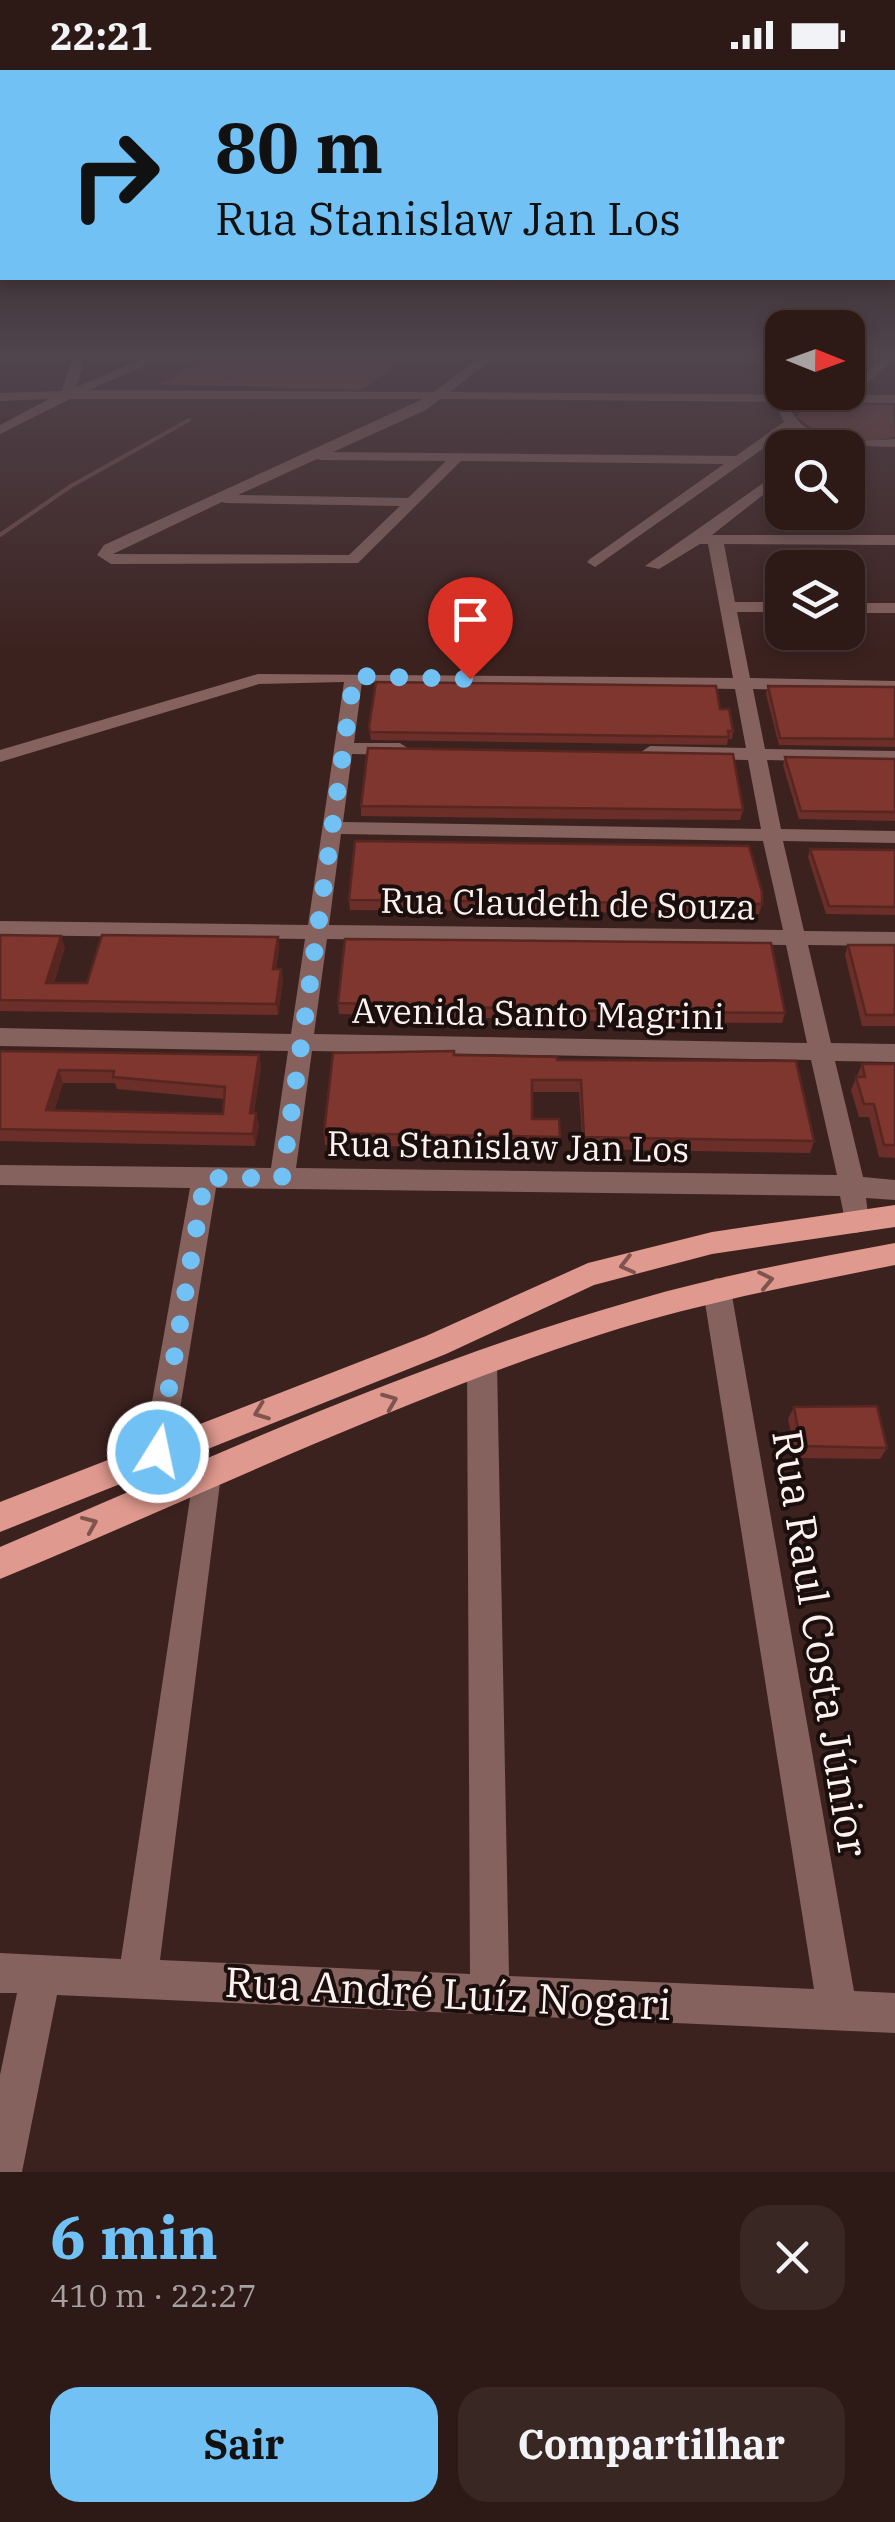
<!DOCTYPE html>
<html lang="pt">
<head>
<meta charset="utf-8">
<style>
  :root { --surface:#2d1a17; --page:#392724; --text:#f1f3f6; --muted:#a7a1a1; --line:#483836; --accent:#71c1f5 }
  body { margin:0; font-family:"IBM Plex Serif",serif; background:var(--page); color:var(--text); height:100vh; display:flex; flex-direction:column; font-size:38px; white-space:nowrap }
  * { box-sizing:border-box; margin:0 }
  p { font-size:32px; color:var(--muted) }
  .icon { flex:none; width:55px; height:55px; fill:none; stroke:currentColor; stroke-width:2; stroke-linecap:round; stroke-linejoin:round }
  .map { position:relative; height:2102px; overflow:hidden }
  .side { display:flex; flex-direction:column; background:var(--surface); flex:1 }
  .side>* { flex:none }
  .banner { position:absolute; left:0px; top:0px; width:895px; height:210px; box-shadow:0 5px 15px #0003,0 0 0 2px var(--line); background:#71c1f5; color:#111; overflow:hidden }
  .needle { width:65px; rotate:91deg }
  .controls { position:absolute; left:765px; top:240px; display:grid; gap:20px }
  .controls a { display:grid; place-items:center; width:100px; height:100px; border-radius:20px; background:var(--surface); box-shadow:0 5px 15px #0003,0 0 0 2px var(--line); font-size:50px }
  .pin { position:absolute; display:grid; place-items:center; width:85px; height:85px; color:#fff; margin:-102px -42px; border-radius:50% 50% 50% 0; rotate:-45deg; box-shadow:0 0 10px #0007 }
  .pin .icon { rotate:45deg }
  .me { position:absolute; width:110px; margin:-55px; rotate:10deg; stroke-linejoin:round; filter:drop-shadow(0 0 8px #0008) }
  .turn { display:flex; align-items:center; gap:35px; height:210px; padding:0 50px; font-size:45px }
  .turn .icon { width:130px; height:130px; stroke-width:2.5 }
  .turn b { display:block; font-size:70px; line-height:85px }
  .round { display:grid; place-items:center; flex:none; width:105px; height:105px; border-radius:30px; background:var(--page) }
  .head { display:flex; align-items:center; justify-content:space-between; height:170px; padding:0 50px }
  h1 { font-size:60px; font-weight:800; line-height:75px; color:var(--accent) }
  .button { display:flex; gap:20px; margin-top:auto; padding:20px 50px }
  .button a { flex:1; height:115px; border-radius:30px; background:var(--accent); color:#111; font-size:40px; font-weight:800; line-height:115px; text-align:center }
  .button a+a { background:var(--page); color:var(--text) }
  .status { display:flex; justify-content:space-between; align-items:center; height:70px; padding:0 50px; background:var(--surface); direction:ltr }
  .status svg { height:28px; fill:currentColor }
  .map>svg:first-child { display:block }
  .green { fill:#713e37 }
  .lines { fill:none; stroke-linecap:round; stroke-linejoin:round }
  .stream { stroke:#704949; stroke-width:4 }
  .minor { fill:#85625d; fill-rule:evenodd }
  .major { fill:#e0998f; fill-rule:evenodd }
  .wall { fill:#6c2e28; fill-rule:evenodd }
  .shaded-wall { fill:#582620 }
  .building { fill:#7e362e; stroke:#582620; stroke-width:2.5; fill-rule:evenodd }
  .oneway { stroke:#7e544e }
  .route { stroke:#71c1f5; stroke-width:18; stroke-dasharray:0 32.4 }
  .labels { text-anchor:middle; dominant-baseline:central; stroke-width:8; stroke-linejoin:round; paint-order:stroke }
  .street-label { font-size:35px; fill:#fdf2f0; stroke:#1b0f0e }
  .near-street-label { font-size:42px; fill:#fdf2f0; stroke:#1b0f0e }
</style>
</head>
<body>
<div class="status"><b>22:21</b><svg viewBox="0 0 49 12"><path d="M0 12V9h3v3zM5 12V6h3v6zM10 12V3h3v9zM15 12V0h3v12zM26 1h20v11H26zM47 4h2v5h-2z"/></svg></div>
<div class="map">
<svg width="895" height="2102" viewBox="0 0 895 2102">
  <rect width="100%" height="100%" fill="#3c221f"/>
  <!-- green -->
  <g class="green">
    <polygon points="210,288 408,288 361,320 158,314"/>
    <path d="M 805,333 L 893,335 L 895,367 C 861,374 824,371 797,347 Z"/>
  </g>
  <g class="lines">
    <!-- stream -->
    <g class="stream">
      <polyline points="224,313 278,288"/>
      <polyline points="0,465 71,416 189,350"/>
    </g>
    <!-- minor -->
    <g class="minor">
      <path d="M 73,288 L 85,288 L 76,317 L 146,288 L 162,288 L 89,320 L 434,322 L 479,288 L 493,288 L 450,322 L 838,325 L 848,322 L 848,317 L 883,288 L 895,288 L 854,325 L 895,325 L 895,333 L 440,329 L 426,340 L 333,382 L 736,386 L 784,352 L 779,342 L 786,338 C 795,343 798,354 808,359 C 833,373 868,371 895,369 L 895,377 L 833,375 L 791,359 L 595,497 L 587,492 L 590,489 L 724,394 L 461,391 L 358,493 L 111,494 L 97,485 L 104,475 L 423,329 L 70,329 L 0,364 L 0,355 L 49,329 L 0,331 L 0,323 L 62,321 ZM 317,389 L 321,390 L 446,391 L 408,428 L 238,425 ZM 222,432 L 226,433 L 400,436 L 349,485 L 113,484 Z"/>
      <path d="M 782,400 L 782,410 L 712,465 L 895,465 L 895,475 L 724,474 L 735,532 L 782,532 L 782,542 L 737,542 L 750,608 L 895,611 L 895,621 L 753,619 L 765,679 L 895,681 L 895,693 L 767,690 L 781,759 L 895,761 L 895,773 L 783,771 L 804,861 L 895,862 L 895,876 L 808,875 L 831,973 L 895,974 L 895,992 L 835,991 L 863,1107 L 895,1110 L 895,1130 L 866,1128 L 869,1152 L 865,1160 L 856,1163 L 847,1160 L 840,1126 L 216,1118 L 173,1382 L 169,1392 L 158,1396 L 147,1392 L 143,1382 L 190,1118 L 0,1115 L 0,1095 L 271,1098 L 288,981 L 0,976 L 0,958 L 291,964 L 305,869 L 0,865 L 0,851 L 308,855 L 344,612 L 259,614 L 0,692 L 0,680 L 258,604 L 733,608 L 708,474 L 700,474 L 659,499 L 645,496 ZM 362,612 L 735,619 L 746,678 L 650,676 L 641,682 L 650,688 L 748,690 L 761,759 L 343,752 L 352,684 L 400,685 L 409,679 L 400,673 L 354,673 ZM 341,764 L 763,771 L 783,860 L 329,855 ZM 327,869 L 786,875 L 807,973 L 314,964 ZM 312,981 L 811,990 L 837,1105 L 296,1098 Z"/>
      <rect x="848" y="533" width="47" height="10"/>
      <polygon points="717,1208 727,1212 731,1220 854,1921 895,1923 895,1963 57,1925 22,2102 0,2102 0,2005 17,1923 0,1923 0,1883 121,1889 195,1395 206,1390 217,1395 221,1405 160,1890 470,1904 467,1294 472,1285 482,1281 492,1285 497,1294 509,1906 814,1919 703,1220 707,1212"/>
    </g>
    <!-- major -->
    <g class="major">
      <polygon points="895,1135 895,1157 712,1184 594,1215 446,1284 0,1462 0,1432 426,1266 588,1193 712,1162"/>
      <path d="M 895,1173 L 895,1195 C 795,1215 696,1234 599,1265 C 393,1332 199,1427 0,1509 L 0,1477 C 209,1388 417,1292 636,1230 C 721,1205 808,1189 895,1173 Z"/>
    </g>
  </g>
  <!-- wall -->
  <g class="wall">
    <polygon points="768,616 895,617 895,677 779,675 766,624"/>
    <polygon points="720,639 733,661 732,669 728,669 727,675 371,670 370,664 370,661"/>
    <polygon points="785,687 895,689 895,751 799,749 783,695"/>
    <polygon points="361,736 743,740 740,750 592,749 361,746"/>
    <polygon points="810,779 895,780 895,845 826,844 808,787"/>
    <polygon points="349,830 762,834 759,844 350,840"/>
    <polygon points="0,865 65,877 54,913 87,913 278,867 279,879 276,899 281,899 283,911 278,945 0,941"/>
    <polygon points="848,875 895,875 895,956 862,956 845,885"/>
    <polygon points="338,933 785,943 782,953 627,952 339,944"/>
    <path d="M 0,981 L 259,985 L 261,997 L 254,1043 L 259,1055 L 255,1076 L 0,1071 ZM 63,1013 L 115,1013 L 117,1019 L 224,1029 L 223,1044 L 54,1041 Z"/>
    <polygon points="454,985 557,990 814,1071 810,1083 583,1079 579,1022 532,1022 532,1049 560,1067 558,1079 325,1075 324,1063"/>
    <polygon points="862,994 895,994 895,1088 879,1087 869,1047 859,1047 851,1020"/>
    <polygon points="794,1337 887,1378 880,1389 796,1388 788,1349"/>
  </g>
  <!-- shaded-wall -->
  <g class="shaded-wall">
    <polygon points="61,866 65,877 50,924 46,913"/>
    <polygon points="278,867 279,879 274,910 273,899"/>
    <polygon points="281,899 283,911 278,945 276,934"/>
    <polygon points="259,985 261,997 252,1055 250,1043"/>
    <polygon points="59,1000 63,1013 50,1052 46,1040"/>
    <polygon points="256,1043 259,1055 255,1076 253,1064"/>
  </g>
  <!-- building -->
  <g class="building">
    <polygon points="376,612 716,616 720,639 729,639 733,661 728,661 729,667 370,662 369,656"/>
    <polygon points="768,616 895,617 895,669 780,668"/>
    <polygon points="368,678 733,684 743,740 361,736"/>
    <polygon points="785,687 895,689 895,742 801,741"/>
    <polygon points="355,771 749,776 762,822 762,834 349,830"/>
    <polygon points="810,779 895,780 895,837 829,836"/>
    <polygon points="0,865 61,866 46,913 87,913 102,865 278,867 273,899 281,899 276,934 0,930"/>
    <polygon points="345,869 771,873 785,943 629,942 338,933"/>
    <polygon points="848,875 895,875 895,945 866,945"/>
    <path d="M 0,981 L 259,985 L 250,1043 L 256,1043 L 253,1064 L 0,1059 ZM 59,1000 L 114,1001 L 113,1007 L 225,1017 L 223,1044 L 46,1040 Z"/>
    <polygon points="454,981 454,985 557,987 557,990 796,991 814,1071 584,1067 581,1010 532,1010 532,1049 559,1049 560,1067 324,1063 333,983"/>
    <polygon points="862,994 895,994 895,1075 884,1075 874,1034 864,1034 856,1007 865,1007"/>
    <polygon points="877,1336 887,1378 801,1376 794,1337"/>
  </g>
  <!-- one-way arrows -->
  <defs><path id="oneway-chevron" d="M-2-3.5L2.5 0L-2 3.5" fill="none" stroke-width="1.6" stroke-linecap="round" stroke-linejoin="round" transform="scale(2.5)"/></defs>
  <g class="oneway">
    <use href="#oneway-chevron" transform="translate(627 1195) rotate(166)"/>
    <use href="#oneway-chevron" transform="translate(766 1210) rotate(-12)"/>
    <use href="#oneway-chevron" transform="translate(390 1331) rotate(-22)"/>
    <use href="#oneway-chevron" transform="translate(261 1342) rotate(159)"/>
    <use href="#oneway-chevron" transform="translate(90 1454) rotate(-23)"/>
  </g>
  <!-- sky -->
  <linearGradient id="sky" x2="0" y2="1"><stop stop-color="#211311"/><stop offset="0.49" stop-color="#50444d"/><stop offset="1" stop-color="#50444d" stop-opacity="0"/></linearGradient>
  <rect width="895" height="582" fill="url(#sky)"/>
  <g class="lines">
    <!-- route -->
    <polyline class="route" points="158,1382 205,1108 282,1108 354,606 470,609"/>
  </g>
  <g class="labels">
    <!-- street labels -->
    <g class="street-label">
      <text transform="translate(568 833) rotate(1)">Rua Claudeth de Souza</text>
      <text transform="translate(538 943) rotate(1)">Avenida Santo Magrini</text>
      <text transform="translate(508 1076) rotate(1)">Rua Stanislaw Jan Los</text>
    </g>
    <!-- near-street labels -->
    <g class="near-street-label">
      <text transform="translate(821 1573) rotate(81)">Rua Raul Costa Júnior</text>
      <text transform="translate(448 1923) rotate(3)">Rua André Luíz Nogari</text>
    </g>
  </g>
</svg>
<div class="controls">
<a><svg class="needle" viewBox="-14 -14 28 28"><path d="M0-13l5 13h-10z" fill="#e53935"/><path d="M0 13l5-13h-10z" fill="#a7a1a1"/></svg></a>
<a><svg class="icon" aria-label="search" viewBox="0 0 24 24"><circle cx="10" cy="10" r="6"/><path d="M15 15l6 6"/></svg></a>
<a><svg class="icon" aria-label="layers" viewBox="0 0 24 24"><path d="M12 4l9 5-9 5-9-5zM3 14l9 5 9-5"/></svg></a>
</div>
<div class="pin" style="left:470px;top:609px;background:#d93025"><svg class="icon" aria-label="arrive" viewBox="0 0 24 24"><path d="M6 21V4h12l-3 4 3 4H6"/></svg></div>
<svg class="me" style="left:158px;top:1382px" viewBox="-20 -20 40 40"><circle r="17" fill="#71c1f5" stroke="#fff" stroke-width="3"/><path d="M0-11L8 9 0 5-8 9z" fill="#fff"/></svg>
<div class="banner">
<div class="turn"><svg class="icon" aria-label="right" viewBox="0 0 24 24"><path d="M7 20v-9h11M14 6l5 5-5 5"/></svg><div><b>80 m</b>Rua Stanislaw Jan Los</div></div>
</div>
</div>
<section class="side">
<div class="head"><div><h1>6 min</h1><p>410 m · 22:27</p></div><a class="round"><svg class="icon" aria-label="close" viewBox="0 0 24 24"><path d="M6 6l12 12M18 6L6 18"/></svg></a></div>
<div class="button"><a>Sair</a><a>Compartilhar</a></div>
</section>
</body>
</html>
